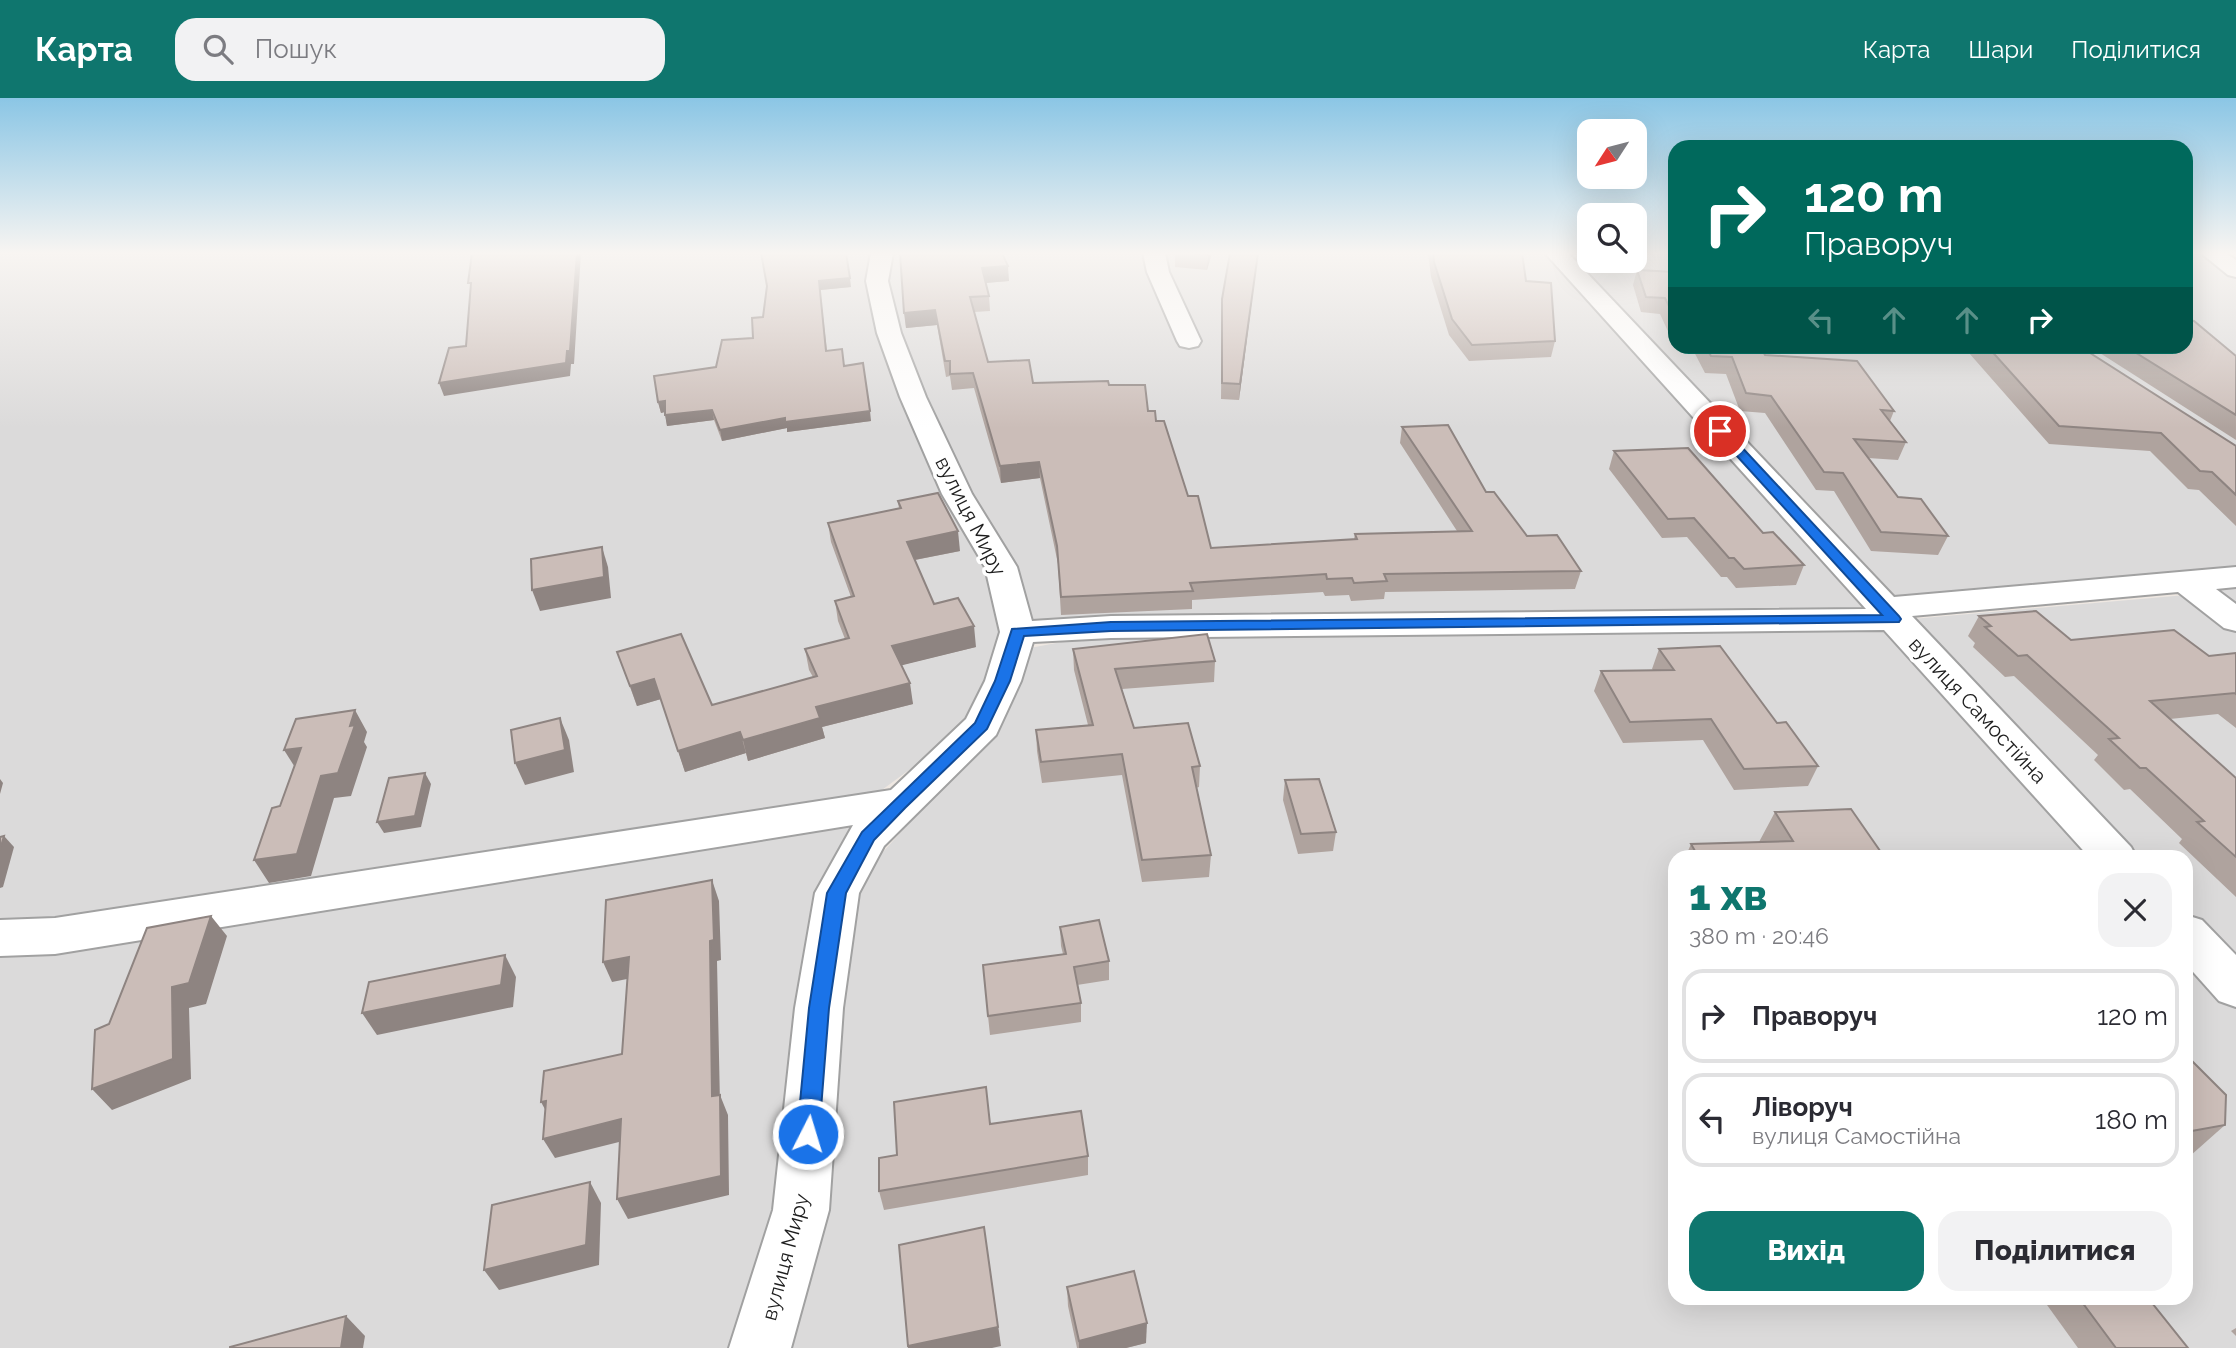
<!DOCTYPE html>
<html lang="uk">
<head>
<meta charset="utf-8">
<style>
  :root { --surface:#fff; --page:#f2f2f3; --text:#2b2b33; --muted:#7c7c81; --line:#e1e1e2; --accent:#0f766e }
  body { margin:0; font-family:Raleway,sans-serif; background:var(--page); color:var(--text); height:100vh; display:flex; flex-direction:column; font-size:26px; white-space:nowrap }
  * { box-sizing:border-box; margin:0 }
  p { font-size:23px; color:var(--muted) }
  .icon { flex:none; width:38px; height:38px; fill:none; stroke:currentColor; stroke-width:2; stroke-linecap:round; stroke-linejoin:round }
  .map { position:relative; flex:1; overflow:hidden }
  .side { position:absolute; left:1668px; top:752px; width:525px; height:455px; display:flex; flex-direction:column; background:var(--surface); border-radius:21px; box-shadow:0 7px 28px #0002 }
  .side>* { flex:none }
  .banner { position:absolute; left:1668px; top:42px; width:525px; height:214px; border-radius:21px; box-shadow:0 7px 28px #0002; background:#00695c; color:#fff; overflow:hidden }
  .needle { width:46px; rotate:234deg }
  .fabs { position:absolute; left:1577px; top:21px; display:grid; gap:14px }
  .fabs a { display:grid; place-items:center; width:70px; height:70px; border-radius:14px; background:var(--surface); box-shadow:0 7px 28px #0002; font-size:35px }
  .pin { position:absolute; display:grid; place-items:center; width:60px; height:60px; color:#fff; margin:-30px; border:4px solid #fff; border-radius:50%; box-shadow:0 2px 7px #0007 }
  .me { position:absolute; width:77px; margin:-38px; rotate:5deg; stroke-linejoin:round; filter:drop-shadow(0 0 5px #0008) }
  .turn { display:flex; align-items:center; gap:24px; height:147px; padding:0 21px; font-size:32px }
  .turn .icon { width:91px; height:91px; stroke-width:2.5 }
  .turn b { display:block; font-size:49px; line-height:60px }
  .lanes { display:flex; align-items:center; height:66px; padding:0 21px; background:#0003; justify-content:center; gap:35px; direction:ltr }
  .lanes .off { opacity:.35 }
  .round { display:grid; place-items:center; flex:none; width:74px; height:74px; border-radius:21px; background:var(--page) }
  .overview { display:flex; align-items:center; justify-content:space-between; height:119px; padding:0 21px }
  h1 { font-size:42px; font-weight:800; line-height:52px; color:var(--accent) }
  .cta { display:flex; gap:14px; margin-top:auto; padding:14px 21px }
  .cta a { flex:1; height:80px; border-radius:21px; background:var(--accent); color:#fff; font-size:28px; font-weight:800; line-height:80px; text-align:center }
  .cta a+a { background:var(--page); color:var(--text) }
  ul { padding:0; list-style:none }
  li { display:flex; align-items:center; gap:21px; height:94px; margin:0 14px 10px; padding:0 7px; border:4px solid var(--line); border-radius:21px }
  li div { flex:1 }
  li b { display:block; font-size:26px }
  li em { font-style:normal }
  header { display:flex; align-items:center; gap:42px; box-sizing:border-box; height:98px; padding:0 35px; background:var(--accent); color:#fff }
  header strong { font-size:33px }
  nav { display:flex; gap:38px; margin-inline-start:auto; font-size:24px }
  .search { width:490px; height:63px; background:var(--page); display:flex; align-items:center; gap:18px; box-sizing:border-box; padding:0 24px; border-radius:21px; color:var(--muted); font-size:26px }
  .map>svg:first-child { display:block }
  .residential { fill:#dbdada }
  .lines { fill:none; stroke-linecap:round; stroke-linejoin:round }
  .minor-casing { stroke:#a1a1a1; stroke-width:4 }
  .minor { fill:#fff; fill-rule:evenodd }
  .wall { fill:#afa39e }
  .shaded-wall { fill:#8e8481 }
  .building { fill:#cbbdb8; stroke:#8e8481; stroke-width:2 }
  .route { fill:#1a73e8; stroke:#114b97; stroke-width:2 }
  .labels { text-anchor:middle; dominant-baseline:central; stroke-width:7; stroke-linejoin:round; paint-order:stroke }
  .street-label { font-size:21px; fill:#1d1d1d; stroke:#fff }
</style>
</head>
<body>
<header>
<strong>Карта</strong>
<div class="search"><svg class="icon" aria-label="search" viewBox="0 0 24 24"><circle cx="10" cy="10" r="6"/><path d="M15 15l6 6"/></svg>Пошук</div>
<nav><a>Карта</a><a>Шари</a><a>Поділитися</a></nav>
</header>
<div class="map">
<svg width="2236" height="1250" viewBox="0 0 2236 1250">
  <rect width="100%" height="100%" fill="#efe8e2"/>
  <!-- residential -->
  <g class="residential">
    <polygon points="0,155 1589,155 1589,163 1634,163 1635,155 1675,155 1675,248 2186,248 2186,155 2215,155 2236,170 2236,473 1870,516 1036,528 1014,468 966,383 944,385 994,473 1010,537 967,629 863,706 818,793 783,1115 745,1250 0,1250"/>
    <polygon points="2236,489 2236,862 2186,809 2186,760 2139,759 1912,521 2186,497"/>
    <polygon points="1890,528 2102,759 1675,760 1675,1200 2186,1200 2186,850 2236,905 2236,1250 790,1250 845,822 863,776 997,628 1030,550 1072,542 1242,531"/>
  </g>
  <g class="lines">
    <defs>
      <g id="minor">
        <polygon points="871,155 893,155 888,183 901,235 926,299 972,396 1017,469 1032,523 1111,518 1866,511 1545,155 1568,155 1894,499 2236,469 2236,489 2216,491 2236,506 2236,533 2224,530 2178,494 1912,518 2131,749 2137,760 2090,760 1884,532 1111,540 1033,544 1021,583 996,637 884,748 859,795 843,910 829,1112 791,1250 729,1250 773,1112 795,910 815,795 853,727 55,856 0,858 0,822 55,820 891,692 966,621 985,583 1000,534 985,469 942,396 900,299 877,235 866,183"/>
        <polygon points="1143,155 1165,155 1169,174 1201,243 1198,248 1189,250 1180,248 1177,243 1147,174"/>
        <polygon points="2201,155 2226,155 2236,162 2236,179 2228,177"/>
        <polygon points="2186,817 2202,822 2236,857 2236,909 2219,903 2186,866"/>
      </g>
    </defs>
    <!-- minor casing -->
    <use href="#minor" class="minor-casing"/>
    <!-- minor -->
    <use href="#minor" class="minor"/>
  </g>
  <!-- wall -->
  <g class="wall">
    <polygon points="900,155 1009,183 986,185 989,198 990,213 974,214 988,264 1033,285 1109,287 1148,313 1156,323 1211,450 1354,441 1355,436 1457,433 1400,345 1402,329 1486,394 1527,438 1581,473 1575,491 1385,494 1384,501 1351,503 1349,497 1325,498 1323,494 1192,502 1192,511 1061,517 1058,466 1040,380 1001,385 974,290 952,292 950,278 946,279 937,227 906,230"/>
    <polygon points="1175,155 1212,155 1207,172 1175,169"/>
    <polygon points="1258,155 1239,302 1221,301 1222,201"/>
    <polygon points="1428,155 1522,155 1526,183 1555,243 1551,259 1469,263 1449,237 1431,179"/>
    <polygon points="1634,155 1642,155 1638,169 1593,166 1592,163 1634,163"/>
    <polygon points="1637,172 1675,174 1675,242 1672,242 1660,216 1641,214 1633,187"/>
    <polygon points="767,188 851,189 820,192 827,253 844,268 871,323 787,334 787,330 722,343 714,322 667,328 665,314 661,315 658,304 716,269 753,240 763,219"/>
    <polygon points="1691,248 1760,248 1765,257 1894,313 1890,323 1906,344 1898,362 1868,360 1898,399 1948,438 1938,457 1871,453 1834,393 1816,392 1765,315 1740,313 1726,276 1705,275"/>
    <polygon points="1907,248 2079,248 2236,348 2236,428 2199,392 2188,391 2150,353 2049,346 1969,255 1909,250"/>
    <polygon points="2089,248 2186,248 2236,258 2236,342"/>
    <polygon points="1614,353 1763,435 1804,467 1796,487 1736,490 1727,479 1721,479 1687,439 1662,440 1609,371"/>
    <polygon points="898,403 960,453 915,462 934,506 976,549 901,567 913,606 822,629 825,640 748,663 746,655 685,674 661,601 637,608 617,554 712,607 813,579 809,572 805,551 845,541 838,523 835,503 851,499 831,444 828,425 899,411"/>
    <polygon points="1979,518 2071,542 2209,558 2236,555 2236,630 2218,616 2170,621 2236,680 2236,799 2179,745 2182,741 2130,691 2124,692 2094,662 2098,657 2014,578 2005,579 1973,549 1975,545 1968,538"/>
    <polygon points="1073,551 1215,563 1214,584 1122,591 1134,630 1200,668 1199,689 1196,690 1211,757 1209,779 1142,784 1122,677 1042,685 1037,653 1036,632 1088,627 1074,572"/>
    <polygon points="1659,551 1777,625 1818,668 1808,688 1734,692 1703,642 1623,645 1594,593 1601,573 1653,572 1652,571"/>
    <polygon points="1285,682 1336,734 1333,753 1298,756 1283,702"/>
    <polygon points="1775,714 1885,760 1685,760 1691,746 1759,744"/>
    <polygon points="1060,829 1109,863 1109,882 1077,887 1081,905 1081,924 990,937 988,918 1063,856 1061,848"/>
    <polygon points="2186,957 2225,1027 2190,1058 2186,1059"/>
    <polygon points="990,1026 1088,1058 1088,1077 884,1112 879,1093 897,1057"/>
    <polygon points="1067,1189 1146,1245 1126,1250 1077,1250 1068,1208"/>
    <polygon points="2042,1200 2148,1200 2188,1250 2078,1250"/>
    <polygon points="2236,1230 2236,1238 2231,1233"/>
  </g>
  <!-- shaded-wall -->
  <g class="shaded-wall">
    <polygon points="577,155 581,155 574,266 571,266 570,278 444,298 439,285"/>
    <polygon points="1208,155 1212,155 1207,172 1208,157"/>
    <polygon points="1258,155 1239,302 1240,286"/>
    <polygon points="1008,168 1009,183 984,185 982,170"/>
    <polygon points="850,180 851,189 820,192 828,262 819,183"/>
    <polygon points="935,212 937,227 906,230 904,215"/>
    <polygon points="665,303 668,313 661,315 658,304"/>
    <polygon points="712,312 714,322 667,328 665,317"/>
    <polygon points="870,313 871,323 787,334 787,330 722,343 720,332 785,320"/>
    <polygon points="1039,364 1040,380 1001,385 1000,368"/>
    <polygon points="958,433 960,453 909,463 907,444"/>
    <polygon points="602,449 608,469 611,500 540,513 532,492"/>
    <polygon points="974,528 976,549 895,569 892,548"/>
    <polygon points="654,581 661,601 637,608 630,588"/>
    <polygon points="910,585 913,606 822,629 825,640 748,663 743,642 816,609"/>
    <polygon points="355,612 367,634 364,644 367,649 351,698 334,700 311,778 269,785 254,762 321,678 350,628"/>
    <polygon points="560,620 569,642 574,674 525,687 515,665"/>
    <polygon points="740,634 746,655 685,674 678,653"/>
    <polygon points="301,650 298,674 284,652"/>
    <polygon points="425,675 431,686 421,729 384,735 377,724"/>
    <polygon points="0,681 3,685 0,696"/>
    <polygon points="4,738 14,749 3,789 0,790 0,752"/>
    <polygon points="712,782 719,803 721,862 717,863 720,1006 720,997 728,1017 729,1097 628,1121 617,1101 710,843"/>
    <polygon points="211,818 227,838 206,906 189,910 191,981 112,1012 92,991 172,889"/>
    <polygon points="505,857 516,879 513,909 377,937 362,915"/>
    <polygon points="629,859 637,879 612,884 603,864"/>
    <polygon points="546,1003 552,1024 541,1004"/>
    <polygon points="621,1021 631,1041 555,1060 543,1041"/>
    <polygon points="590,1084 601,1105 599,1167 499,1192 484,1172"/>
    <polygon points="987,1149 1001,1248 992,1250 908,1250 908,1248"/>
    <polygon points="346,1218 365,1238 363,1250 341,1250"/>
    <polygon points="1147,1225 1146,1245 1126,1250 1079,1250 1079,1243"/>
  </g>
  <!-- building -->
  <g class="building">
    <polygon points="472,155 577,155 570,253 567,253 566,265 439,285 449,250 466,248 471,185 468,185"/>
    <polygon points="761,155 846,155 850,180 819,183 826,253 842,251 844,268 863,265 870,313 785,324 785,320 720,332 712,312 665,317 665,303 658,304 654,278 716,269 722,242 753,240 752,220 763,219 767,188"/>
    <polygon points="900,155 1002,155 1008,168 982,170 989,198 970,199 988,264 1029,262 1033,285 1108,283 1109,287 1145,287 1148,313 1155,313 1156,323 1164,323 1188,398 1198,398 1211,450 1357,441 1355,436 1472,433 1402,329 1448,327 1486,394 1494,394 1527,438 1557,437 1581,473 1384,476 1387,483 1354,485 1352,480 1327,481 1326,476 1190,485 1193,493 1061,499 1057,448 1039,364 1000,368 973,275 950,276 950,263 945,263 935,212 904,215"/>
    <polygon points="1187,155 1208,155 1208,157"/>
    <polygon points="1230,155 1258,155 1240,286 1222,285 1222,201"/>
    <polygon points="1433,155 1522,155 1526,183 1551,185 1555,243 1472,247 1452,221 1434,164"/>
    <polygon points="1637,172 1675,174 1675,221 1665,200 1646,199"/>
    <polygon points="2186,222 2194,223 2236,258 2236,317 2125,248 2186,248"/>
    <polygon points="1705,248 1760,248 1765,257 1857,263 1894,313 1881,312 1906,344 1854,341 1898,399 1921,401 1948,438 1881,434 1843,375 1824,374 1771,298 1746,295 1732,259 1711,258"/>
    <polygon points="1987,248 2079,248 2236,348 2236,397 2212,374 2200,373 2161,335 2059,328"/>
    <polygon points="1688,350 1763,435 1773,434 1804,467 1744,471 1734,460 1729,460 1694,420 1668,421 1614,353"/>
    <polygon points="938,395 958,433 907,444 934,506 958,500 974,528 892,548 910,585 816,609 820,620 743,642 740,634 678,653 654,581 630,588 617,554 681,536 712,607 817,578 805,551 849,540 835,503 854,498 828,425 901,410 898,403"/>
    <polygon points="602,449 604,479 532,492 531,461"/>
    <polygon points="2036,513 2071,542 2174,532 2209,558 2236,555 2236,596 2235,595 2150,603 2236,680 2236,759 2197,724 2204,723 2146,670 2140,670 2109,641 2119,640 2027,557 2018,558 1985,529 1991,528 1979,518"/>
    <polygon points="1207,536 1215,563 1115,571 1134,630 1188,625 1200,668 1192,669 1211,757 1142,762 1122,656 1041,664 1036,632 1093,627 1073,551"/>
    <polygon points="1720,548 1777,625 1786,624 1818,668 1744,671 1711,621 1630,624 1601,573 1674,572 1659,551"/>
    <polygon points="355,612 350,628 355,627 338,675 321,678 297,756 254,762 272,710 280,708 301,650 284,652 296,621"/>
    <polygon points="560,620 565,652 515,665 511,632"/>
    <polygon points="425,675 415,718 377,724 389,680"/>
    <polygon points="1319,681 1336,734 1301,736 1285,682"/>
    <polygon points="1851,711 1885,760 1699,760 1691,746 1793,743 1775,714"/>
    <polygon points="4,738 0,752 0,739"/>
    <polygon points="712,782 714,842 710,843 712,998 720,997 721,1078 617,1101 621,1021 543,1041 546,1003 541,1004 544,973 622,956 629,859 603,864 606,802"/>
    <polygon points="211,818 189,885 172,889 173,961 92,991 95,932 109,926 147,830"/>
    <polygon points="1099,822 1109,863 1074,869 1081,905 988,918 983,867 1066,856 1060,829"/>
    <polygon points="505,857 501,887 362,915 369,884"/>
    <polygon points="2186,957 2226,997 2225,1027 2186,1034"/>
    <polygon points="986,989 990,1026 1081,1013 1088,1058 879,1093 879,1060 897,1057 894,1004"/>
    <polygon points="590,1084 586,1147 484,1172 492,1107"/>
    <polygon points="984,1129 998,1229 908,1248 899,1147"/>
    <polygon points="1134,1173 1147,1225 1079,1243 1067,1189"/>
    <polygon points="2079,1200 2148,1200 2188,1250 2116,1250"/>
    <polygon points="346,1218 341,1250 230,1250 230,1249"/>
  </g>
  <!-- sky -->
  <linearGradient id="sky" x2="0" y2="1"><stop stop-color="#8bc6e5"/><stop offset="0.47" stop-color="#f8f5f2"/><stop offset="1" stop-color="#f8f5f2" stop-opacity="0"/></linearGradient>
  <rect width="2236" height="330" fill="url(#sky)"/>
  <!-- route -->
  <polygon class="route" points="1716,330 1724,330 1899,518 1901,521 1899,524 1111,533 1024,538 1010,583 987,631 905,710 874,742 846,795 829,910 819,1036 816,1043 808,1046 800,1043 797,1036 809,910 827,795 862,734 975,625 995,583 1012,531 1111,524 1882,517 1716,335"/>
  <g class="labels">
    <!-- street labels -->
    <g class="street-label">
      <text transform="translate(971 418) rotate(63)">вулиця Миру</text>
      <text transform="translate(1978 612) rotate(47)">вулиця Самостійна</text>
      <text transform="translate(785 1159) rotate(-75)">вулиця Миру</text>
    </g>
  </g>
</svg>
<div class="fabs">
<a><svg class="needle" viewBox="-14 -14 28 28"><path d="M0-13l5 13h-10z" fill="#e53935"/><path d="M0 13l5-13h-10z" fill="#7c7c81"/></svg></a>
<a><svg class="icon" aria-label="search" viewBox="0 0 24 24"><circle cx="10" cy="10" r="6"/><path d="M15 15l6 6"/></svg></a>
</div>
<div class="pin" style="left:1720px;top:333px;background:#d93025"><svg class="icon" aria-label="arrive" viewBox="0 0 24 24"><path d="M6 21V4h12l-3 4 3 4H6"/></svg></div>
<svg class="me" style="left:808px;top:1036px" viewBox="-20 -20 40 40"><circle r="17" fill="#1a73e8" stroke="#fff" stroke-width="3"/><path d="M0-11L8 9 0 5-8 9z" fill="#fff"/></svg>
<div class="banner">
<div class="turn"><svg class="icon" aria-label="right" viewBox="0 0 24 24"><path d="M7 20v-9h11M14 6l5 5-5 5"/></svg><div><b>120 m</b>Праворуч</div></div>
<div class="lanes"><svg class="icon off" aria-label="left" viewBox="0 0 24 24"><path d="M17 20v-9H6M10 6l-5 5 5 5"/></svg><svg class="icon off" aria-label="ahead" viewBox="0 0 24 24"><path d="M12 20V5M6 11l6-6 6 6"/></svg><svg class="icon off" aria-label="ahead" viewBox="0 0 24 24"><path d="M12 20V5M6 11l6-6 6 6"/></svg><svg class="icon" aria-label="right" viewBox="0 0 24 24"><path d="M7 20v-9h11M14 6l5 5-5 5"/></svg></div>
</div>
<section class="side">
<div class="overview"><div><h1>1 хв</h1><p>380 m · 20:46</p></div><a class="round"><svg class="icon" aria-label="close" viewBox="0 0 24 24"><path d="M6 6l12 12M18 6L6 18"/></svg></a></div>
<ul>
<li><svg class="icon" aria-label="right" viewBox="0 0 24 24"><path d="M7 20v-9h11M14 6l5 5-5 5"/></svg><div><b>Праворуч</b></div><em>120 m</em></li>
<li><svg class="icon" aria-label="left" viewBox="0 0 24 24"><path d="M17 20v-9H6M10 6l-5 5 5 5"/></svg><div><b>Ліворуч</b><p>вулиця Самостійна</p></div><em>180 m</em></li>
</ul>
<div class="cta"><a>Вихід</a><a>Поділитися</a></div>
</section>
</div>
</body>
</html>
